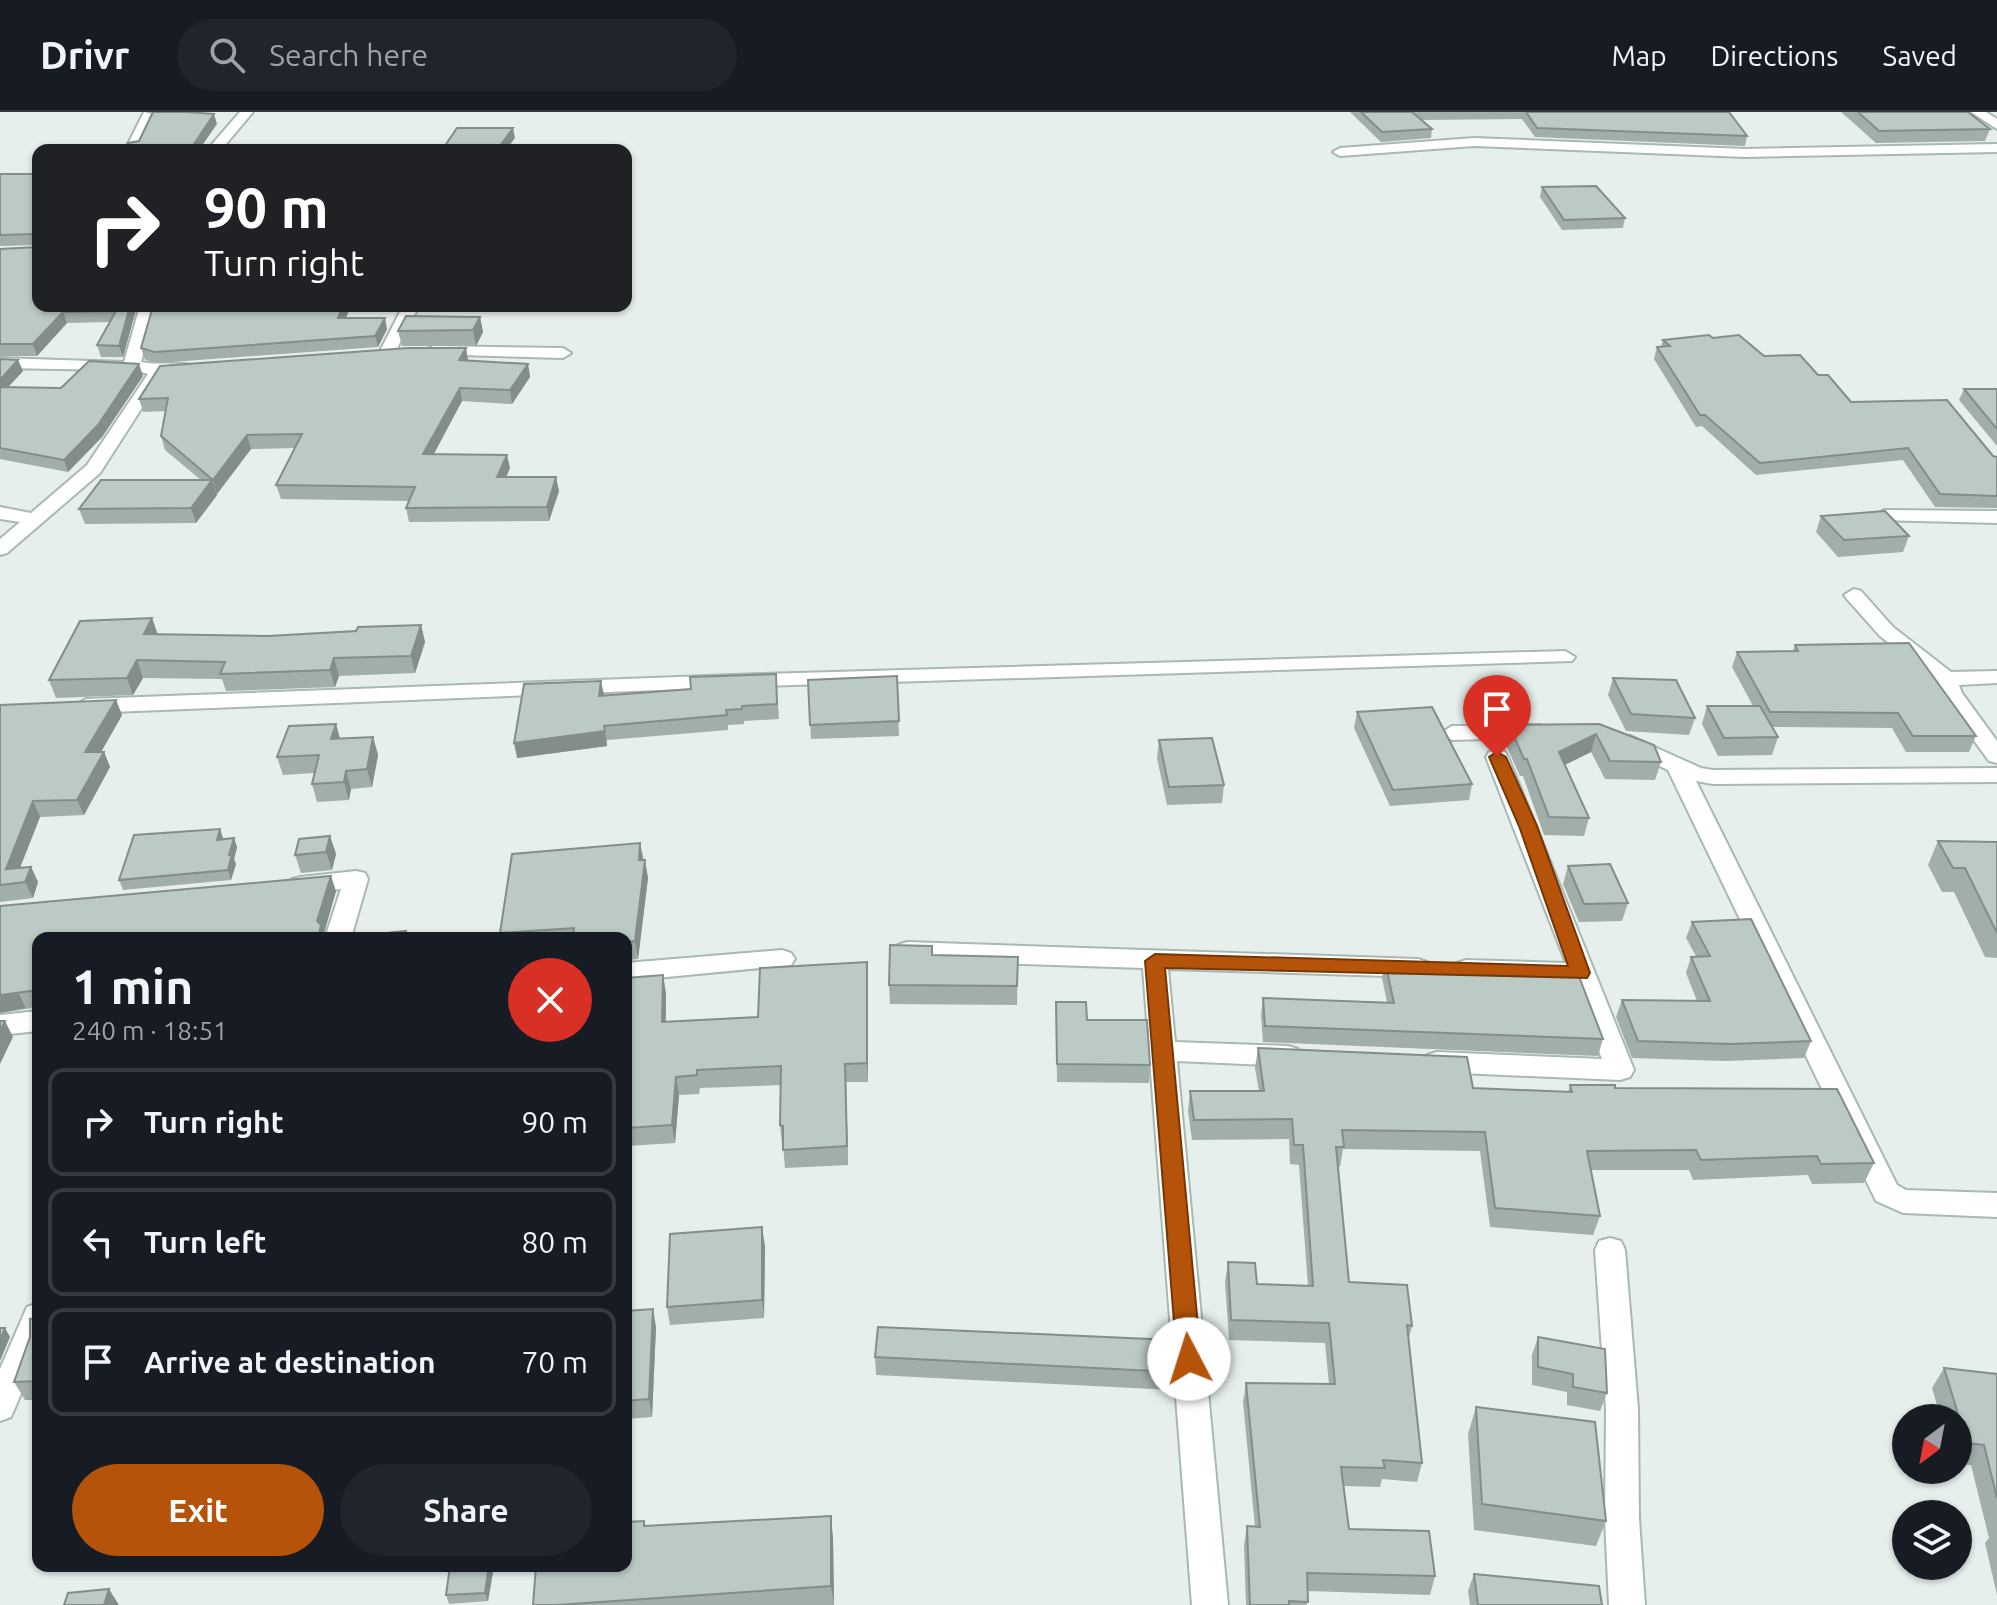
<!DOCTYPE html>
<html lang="en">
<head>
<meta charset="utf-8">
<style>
  :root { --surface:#171b24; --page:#20242c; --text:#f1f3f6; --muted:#9ea1a6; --line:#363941; --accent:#b45309 }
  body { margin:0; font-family:Ubuntu,sans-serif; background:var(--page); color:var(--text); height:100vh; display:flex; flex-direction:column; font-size:30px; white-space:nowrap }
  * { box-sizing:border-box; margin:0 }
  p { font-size:26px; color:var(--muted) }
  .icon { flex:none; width:44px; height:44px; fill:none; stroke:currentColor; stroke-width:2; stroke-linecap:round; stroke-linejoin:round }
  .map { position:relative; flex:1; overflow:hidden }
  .drawer { position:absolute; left:32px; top:820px; width:600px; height:640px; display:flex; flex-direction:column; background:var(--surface); border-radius:16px; box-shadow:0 2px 6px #0004 }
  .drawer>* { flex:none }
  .top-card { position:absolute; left:32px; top:32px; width:600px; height:168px; border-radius:16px; box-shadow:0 2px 6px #0004; background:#202124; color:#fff; overflow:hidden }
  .needle { width:52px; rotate:212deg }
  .controls { position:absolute; left:1892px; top:1292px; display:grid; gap:16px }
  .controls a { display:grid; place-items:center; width:80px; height:80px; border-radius:50%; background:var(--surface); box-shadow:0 2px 6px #0004; font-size:40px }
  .pin { position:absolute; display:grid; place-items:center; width:68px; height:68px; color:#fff; margin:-82px -34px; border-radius:50% 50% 50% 0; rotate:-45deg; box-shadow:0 0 8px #0007 }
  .pin .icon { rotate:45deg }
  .me { position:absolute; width:88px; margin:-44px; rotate:355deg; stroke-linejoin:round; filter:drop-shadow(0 0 6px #0008) }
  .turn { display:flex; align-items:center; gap:28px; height:168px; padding:0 40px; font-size:36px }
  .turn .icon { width:104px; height:104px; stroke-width:2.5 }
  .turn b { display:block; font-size:56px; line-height:68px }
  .round { display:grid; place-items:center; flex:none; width:84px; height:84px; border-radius:42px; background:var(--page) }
  .summary { display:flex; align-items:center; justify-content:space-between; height:136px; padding:0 40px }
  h1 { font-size:48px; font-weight:600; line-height:60px }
  .action { display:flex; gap:16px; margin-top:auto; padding:16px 40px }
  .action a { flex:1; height:92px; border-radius:48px; background:var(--accent); color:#fff; font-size:32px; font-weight:600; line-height:92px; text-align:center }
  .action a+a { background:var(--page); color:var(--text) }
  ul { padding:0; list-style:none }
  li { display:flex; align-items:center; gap:24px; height:108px; margin:0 16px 12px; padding:0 24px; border:4px solid var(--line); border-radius:16px }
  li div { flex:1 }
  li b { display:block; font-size:30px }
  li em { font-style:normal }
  header { display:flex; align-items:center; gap:48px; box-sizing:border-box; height:112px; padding:0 40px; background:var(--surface); border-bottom:2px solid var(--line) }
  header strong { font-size:38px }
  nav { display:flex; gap:44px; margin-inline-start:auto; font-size:28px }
  .search { width:560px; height:72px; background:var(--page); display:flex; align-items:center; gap:20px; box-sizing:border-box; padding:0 28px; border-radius:44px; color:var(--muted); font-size:30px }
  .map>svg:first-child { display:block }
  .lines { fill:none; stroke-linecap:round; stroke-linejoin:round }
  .minor-casing { stroke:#a8b8b2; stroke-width:4 }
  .minor { fill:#fff; fill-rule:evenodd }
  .wall { fill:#a1aea9 }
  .shaded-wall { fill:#838d89 }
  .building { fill:#bbcac4; stroke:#838d89; stroke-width:2 }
  .route { fill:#b45309; stroke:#753606; stroke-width:2 }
</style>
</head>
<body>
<header>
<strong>Drivr</strong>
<div class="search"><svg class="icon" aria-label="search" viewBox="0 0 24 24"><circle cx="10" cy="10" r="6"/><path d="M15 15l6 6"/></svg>Search here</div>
<nav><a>Map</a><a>Directions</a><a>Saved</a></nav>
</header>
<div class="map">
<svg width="1997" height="1493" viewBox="0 0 1997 1493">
  <rect width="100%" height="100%" fill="#e6efeb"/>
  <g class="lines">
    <defs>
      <g id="minor">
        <polygon points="144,0 155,3 139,38 125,38"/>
        <polygon points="240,0 253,0 221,38 207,38"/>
        <polygon points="1971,0 1986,0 1997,7 1997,17"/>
        <polygon points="1474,26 1745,37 1997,32 1997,40 1745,45 1474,34 1340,44 1333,40 1340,36"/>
        <path d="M 140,194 L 156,194 L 141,250 C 157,254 187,248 197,256 L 189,261 L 163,263 L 100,361 L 7,441 L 0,443 L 0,427 L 20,410 L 0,407 L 0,395 L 31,401 L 87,353 L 148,262 L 125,255 L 118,258 L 0,256 L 0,246 L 124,250 Z"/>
        <polygon points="403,194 419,194 393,244 381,244 379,241"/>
        <polygon points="433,234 563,236 571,241 563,246 427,242 425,239"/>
        <polygon points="1884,398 1997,399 1997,411 1877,408 1875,404"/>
        <polygon points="1854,477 1861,479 1893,515 1951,560 1997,559 1997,571 1959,573 1962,581 1997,629 1997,651 1989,649 1940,582 1936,570 1879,523 1847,487 1844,483"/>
        <polygon points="1565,539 1575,545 1572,549 761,574 86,601 75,594 86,587 761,562"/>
        <polygon points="1540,613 1551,620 1548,625 1452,628 1441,621 1452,614"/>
        <polygon points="1630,624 1701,656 1713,658 1997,656 1997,670 1713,672 1696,669 1897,1073 1906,1078 1997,1081 1997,1105 1903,1101 1876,1089 1668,658 1622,636 1619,631"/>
        <polygon points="1497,638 1505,640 1508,645 1634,958 1630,965 1620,968 1437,960 1427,957 1423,950 1427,943 1437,940 1602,947 1573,870 1466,866 1457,863 1453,857 1457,851 1466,848 1566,851 1486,645 1489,640"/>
        <polygon points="356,759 365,761 368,767 351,826 325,826 341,777 301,781 292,779 289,773 292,767 301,765"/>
        <polygon points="907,830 1418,847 1427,850 1431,856 1427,862 1418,865 1168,857 1175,930 1288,934 1298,937 1301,944 1298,951 1288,954 1177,949 1228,1493 1192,1493 1143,856 907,848 898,845 894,839 898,833"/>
        <polygon points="782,838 791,841 795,847 791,853 626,869 626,851"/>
        <polygon points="38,899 38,919 0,923 0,903"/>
        <polygon points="1610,1126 1621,1129 1625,1138 1638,1297 1639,1407 1645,1493 1609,1493 1605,1407 1606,1297 1595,1138 1599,1129"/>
        <polygon points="38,1191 38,1242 11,1305 0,1309 0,1257 27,1195"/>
      </g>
    </defs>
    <!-- minor casing -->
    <use href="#minor" class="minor-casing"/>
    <!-- minor -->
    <use href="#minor" class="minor"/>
  </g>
  <!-- wall -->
  <g class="wall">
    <polygon points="1350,0 1729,0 1747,24 1745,34 1535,25 1522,7 1421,8 1432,17 1431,26 1381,30"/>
    <polygon points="1841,0 1968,0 1990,17 1985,29 1876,31"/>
    <polygon points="0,62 38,62 38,194 137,194 123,245 101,245 97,233 110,210 67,211 37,244 0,244 0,137 36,135 37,133 0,134"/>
    <polygon points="1542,75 1625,106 1623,116 1562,118 1540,85"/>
    <polygon points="480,205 483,220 476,234 402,234 398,219"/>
    <polygon points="345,206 387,217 378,235 158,251 145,248 141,236"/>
    <polygon points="1713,226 1818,263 1851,290 1997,345 1997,396 1935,395 1903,348 1756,363 1702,314 1696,315 1654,247 1657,235 1661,235 1663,228"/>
    <polygon points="466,236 468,249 528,252 530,265 512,292 462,289 434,342 510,356 506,365 559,379 549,409 409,410 406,396 409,389 281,387 276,373 295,336 251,337 217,382 217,381 217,383 196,411 85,412 79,397 201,368 165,338 161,324 166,299 143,300 139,287"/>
    <polygon points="0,247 23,259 8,275 61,276 143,264 102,325 68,360 0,347"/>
    <polygon points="1964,277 1997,277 1997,334 1959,288"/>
    <polygon points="1821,404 1909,424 1903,440 1838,445 1816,420"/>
    <polygon points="421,513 425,530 415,561 339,564 335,575 226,579 222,567 143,566 133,583 56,586 49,568 158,522 268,524 356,519"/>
    <polygon points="1795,533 1976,624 1969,640 1906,640 1892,616 1772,615 1778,625 1772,643 1718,644 1702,612 1707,594 1753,594 1732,555 1737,540 1793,539"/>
    <polygon points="776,562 779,607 744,609 744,612 728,613 728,618 607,628 607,634 517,646 601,569 603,583 691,577"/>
    <polygon points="897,564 899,624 811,627 808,568"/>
    <polygon points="1613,566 1695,606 1689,623 1626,619 1608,583"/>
    <polygon points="116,588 122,603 101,640 104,640 110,655 84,703 40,705 20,756 31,755 38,770 33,786 0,790 0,593"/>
    <polygon points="1357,600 1472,672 1469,688 1390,694 1354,616"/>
    <polygon points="1599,612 1661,650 1655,668 1605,667 1591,640 1565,653 1589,706 1584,724 1544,723 1523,664 1520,664 1505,631 1509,613"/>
    <polygon points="373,625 378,643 372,675 351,677 349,688 317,690 312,672 314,661 283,663 277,645 340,626"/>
    <polygon points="1159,628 1224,673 1222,691 1167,693 1157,646"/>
    <polygon points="330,724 336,742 332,758 301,761 295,743"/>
    <polygon points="223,726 223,727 234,726 237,735 234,747 236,752 231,768 123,778 119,768"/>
    <polygon points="1938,729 1997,730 1997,846 1985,845 1954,780 1942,780 1928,753"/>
    <polygon points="640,731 648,766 638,847 626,848 626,826 501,826 500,821"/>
    <polygon points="1568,754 1628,791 1622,809 1579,810 1563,772"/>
    <polygon points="336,779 324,821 38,826 38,895 0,901 0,794"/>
    <polygon points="1692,810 1811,929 1804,946 1725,949 1632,946 1616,905 1622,888 1697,889 1686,861 1691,845 1696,844 1686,826"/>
    <polygon points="932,843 1018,845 1017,893 890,892 889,873"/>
    <polygon points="1385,850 1497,860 1603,927 1598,944 1263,930 1261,903 1263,886 1387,890 1382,866"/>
    <polygon points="663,863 666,882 666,910 758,905 868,869 868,970 846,970 848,1053 785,1056 783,1032 782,1032 780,1013 781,973 700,976 699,982 679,983 675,1031 626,1034 626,964 629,930 626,930 626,866"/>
    <polygon points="1056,890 1087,908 1150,953 1149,971 1057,970"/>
    <polygon points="1258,936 1473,976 1568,980 1570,973 1615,976 1874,1051 1864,1071 1812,1072 1808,1063 1693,1068 1689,1058 1591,1058 1600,1104 1593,1123 1490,1115 1480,1039 1343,1037 1340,1055 1338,1055 1349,1170 1412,1214 1408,1230 1422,1351 1417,1370 1382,1367 1380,1375 1343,1374 1349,1417 1435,1464 1430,1483 1307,1479 1307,1493 1246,1493 1244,1433 1247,1414 1255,1415 1243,1290 1246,1271 1329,1272 1325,1231 1229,1228 1225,1170 1228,1150 1257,1172 1308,1174 1299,1053 1290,1052 1289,1027 1192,1028 1188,999 1190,979 1259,979 1255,956"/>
    <polygon points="765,1134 764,1206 670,1213 667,1195"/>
    <polygon points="626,1199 656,1215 652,1305 626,1307"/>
    <polygon points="38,1206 38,1288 25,1288 14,1270"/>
    <polygon points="1538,1225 1607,1281 1600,1299 1567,1293 1567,1280 1532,1273 1532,1243"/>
    <polygon points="875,1245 1174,1260 1172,1278 876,1263"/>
    <polygon points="1944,1256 1997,1262 1997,1483 1985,1431 1989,1426 1971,1353 1958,1352 1958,1306 1941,1306 1932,1276"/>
    <polygon points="1476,1295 1606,1409 1596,1434 1474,1418 1468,1322"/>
    <polygon points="644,1409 646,1414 833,1426 834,1493 533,1493"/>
    <polygon points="450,1454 494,1454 488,1489 449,1492 446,1483"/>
    <polygon points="1474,1462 1602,1493 1470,1493 1468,1479"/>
  </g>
  <!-- shaded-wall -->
  <g class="shaded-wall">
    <polygon points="214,2 217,12 199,38 190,38"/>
    <polygon points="513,16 515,26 506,38 497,38"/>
    <polygon points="130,194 137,194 123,245 119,234"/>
    <polygon points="343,194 351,194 341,218 338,206"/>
    <polygon points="63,200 67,211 37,244 33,232"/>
    <polygon points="480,205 483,220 476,234 473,218"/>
    <polygon points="385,206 387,217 378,235 375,224"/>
    <polygon points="466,236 468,249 459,248"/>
    <polygon points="18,248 23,259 0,284 0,268"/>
    <polygon points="139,252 143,264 102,325 68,360 64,348"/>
    <polygon points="528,252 530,265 512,292 510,278"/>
    <polygon points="460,276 462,289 426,356 423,342"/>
    <polygon points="247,323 251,337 217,382 213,368"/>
    <polygon points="507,343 510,356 500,379 497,365"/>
    <polygon points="556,365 559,379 549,409 547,395"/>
    <polygon points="212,368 217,383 196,411 191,396"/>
    <polygon points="152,506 158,523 144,522"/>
    <polygon points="421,513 425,530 415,561 411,544"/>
    <polygon points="334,546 339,564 335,575 330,558"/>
    <polygon points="137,548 143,566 133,583 127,566"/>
    <polygon points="601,569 604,583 599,584"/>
    <polygon points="116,588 122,603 92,656 85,640"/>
    <polygon points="336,612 341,630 331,627"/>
    <polygon points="605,619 607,634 517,646 514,631"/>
    <polygon points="1596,622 1591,640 1554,658 1559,640"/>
    <polygon points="373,625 378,643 372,675 367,657"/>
    <polygon points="104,640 110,655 84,703 77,688"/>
    <polygon points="346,659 351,677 349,688 344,670"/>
    <polygon points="33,689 40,705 13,773 6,757"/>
    <polygon points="220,717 223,726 220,737 217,728"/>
    <polygon points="330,724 336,742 332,758 326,740"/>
    <polygon points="234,726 237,735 234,747 236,752 231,768 228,758 229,743"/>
    <polygon points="640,731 643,749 639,748"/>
    <polygon points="645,748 648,766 638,847 635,829"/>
    <polygon points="31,755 38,770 33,786 25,770"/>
    <polygon points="331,764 336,779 324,821 325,826 318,826 317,809"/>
    <polygon points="867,850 868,869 868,970 867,951"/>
    <polygon points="663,863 666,882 665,928 662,910"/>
    <polygon points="18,880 26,896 0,901 0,883"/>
    <polygon points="5,909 13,925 0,952 0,919"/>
    <polygon points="845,952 846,970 848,1053 847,1034"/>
    <polygon points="676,965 679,983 675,1031 672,1013"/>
    <polygon points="762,1115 765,1134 764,1206 762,1188"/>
    <polygon points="653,1197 656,1215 652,1305 649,1287"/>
    <polygon points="5,1216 10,1225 0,1249 0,1228"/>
    <polygon points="831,1404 833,1426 834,1493 831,1474"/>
    <polygon points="489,1454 494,1454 488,1489 485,1481"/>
    <polygon points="109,1477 119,1493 104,1493"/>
  </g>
  <!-- building -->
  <g class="building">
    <polygon points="153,0 186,0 214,2 190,38 123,38 128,31 139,29"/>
    <polygon points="1361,0 1412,0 1432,17 1382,20"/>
    <polygon points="1526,0 1729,0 1747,24 1537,16"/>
    <polygon points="1858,0 1968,0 1990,17 1879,19"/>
    <polygon points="457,16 513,16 497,38 442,38"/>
    <polygon points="0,62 38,62 38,194 130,194 119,234 97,233 116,199 63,200 33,232 0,232 0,137 36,135 37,125 34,122 0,123"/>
    <polygon points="1596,74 1625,106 1564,108 1542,75"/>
    <polygon points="153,194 343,194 338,206 385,206 375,224 155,240 141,236"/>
    <polygon points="406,204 480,205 473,218 398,219"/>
    <polygon points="1709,223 1713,226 1739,223 1764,244 1800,243 1818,263 1828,263 1851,290 1947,288 1993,344 1997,345 1997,384 1940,382 1908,336 1760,351 1705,303 1700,303 1657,235 1670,234 1663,228"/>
    <polygon points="408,236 466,236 459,248 528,252 510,278 460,276 423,342 507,343 497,365 556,365 547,395 406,396 415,375 276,373 302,322 247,323 213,368 161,324 168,286 139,287 160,254"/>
    <polygon points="0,247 18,248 0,268"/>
    <polygon points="89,249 139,252 98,313 64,348 0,336 0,275 61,276"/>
    <polygon points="1964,277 1997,277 1997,317"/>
    <polygon points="101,368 212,368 191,396 79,397"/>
    <polygon points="1885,399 1909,424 1844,428 1821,404"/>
    <polygon points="152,506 144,522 268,524 356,519 358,515 421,513 411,544 334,546 330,558 220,562 225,550 137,548 127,566 49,568 80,509"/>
    <polygon points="1909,531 1976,624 1913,624 1898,601 1770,600 1737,540 1798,539 1795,533"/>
    <polygon points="776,562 777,592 742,594 742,597 726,598 727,603 604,614 605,619 514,631 524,572 601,569 599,584 691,577 690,565"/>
    <polygon points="897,564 899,609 810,613 808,568"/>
    <polygon points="1613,566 1676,568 1695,606 1631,602"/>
    <polygon points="116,588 85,640 104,640 77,688 33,689 6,757 31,755 25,770 0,773 0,593"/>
    <polygon points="1707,594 1760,594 1778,625 1724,626"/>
    <polygon points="1432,595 1472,672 1393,678 1357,600"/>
    <polygon points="336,612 331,627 373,625 367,657 346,659 344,670 312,672 319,643 277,645 289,614"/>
    <polygon points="1599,612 1654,633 1661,650 1610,649 1596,622 1559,640 1589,706 1549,705 1527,647 1524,647 1509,613"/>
    <polygon points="1212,626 1224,673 1169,675 1159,628"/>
    <polygon points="220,717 217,728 234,726 229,743 232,742 228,758 119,768 134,723"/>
    <polygon points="330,724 326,740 295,743 299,727"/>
    <polygon points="1938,729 1997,730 1997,821 1965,756 1953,756"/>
    <polygon points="640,731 639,748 645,748 635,829 626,830 626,826 573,826 574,816 500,821 512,742"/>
    <polygon points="1610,752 1628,791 1584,792 1568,754"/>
    <polygon points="331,764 317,809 321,813 318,826 38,826 38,878 0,883 0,794"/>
    <polygon points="1751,807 1811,929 1731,932 1638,929 1622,888 1710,889 1691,845 1710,844 1692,810"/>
    <polygon points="406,819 405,826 350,826 350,825"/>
    <polygon points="890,833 932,834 932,843 1018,845 1017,874 889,873"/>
    <polygon points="867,850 867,951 845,952 847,1034 783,1038 783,1014 780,1013 781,954 697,958 697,963 676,965 672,1013 626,1016 626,964 630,911 626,911 626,866 663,863 662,910 758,905 760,856"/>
    <polygon points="1385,850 1496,853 1497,860 1578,862 1603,927 1265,914 1263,886 1394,891"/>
    <polygon points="1056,890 1086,890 1087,908 1147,908 1150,953 1057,952"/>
    <polygon points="0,909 5,909 0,919"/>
    <polygon points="1258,936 1467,945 1473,976 1572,980 1570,973 1615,973 1615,976 1837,977 1874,1051 1821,1052 1817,1044 1701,1048 1696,1038 1587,1039 1600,1104 1495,1096 1485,1020 1342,1018 1344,1035 1336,1035 1349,1170 1407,1173 1412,1214 1407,1213 1422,1351 1383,1348 1385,1356 1341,1355 1349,1417 1429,1419 1435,1464 1307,1461 1308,1490 1289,1489 1289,1493 1250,1493 1247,1414 1260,1415 1246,1271 1335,1272 1329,1211 1231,1208 1228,1150 1255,1151 1257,1172 1313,1174 1303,1033 1294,1033 1292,1007 1194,1008 1190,979 1264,979"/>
    <polygon points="762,1115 762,1188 667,1195 670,1122"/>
    <polygon points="653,1197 649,1287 626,1289 626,1199"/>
    <polygon points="38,1206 38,1269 14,1270 30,1225 30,1207"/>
    <polygon points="878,1215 1172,1228 1174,1260 875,1245"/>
    <polygon points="0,1216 5,1216 0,1228"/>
    <polygon points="1538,1225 1605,1237 1607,1281 1573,1275 1573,1262 1538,1255"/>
    <polygon points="1944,1256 1997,1262 1997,1386 1984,1333 1967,1331"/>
    <polygon points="1476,1295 1595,1310 1606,1409 1482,1392"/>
    <polygon points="831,1404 831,1474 557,1493 533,1493 536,1454 626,1454 626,1410 644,1409 644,1414"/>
    <polygon points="450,1454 489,1454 485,1481 446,1483"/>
    <polygon points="1474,1462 1599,1474 1602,1493 1478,1493"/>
    <polygon points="109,1477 104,1493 64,1493 68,1481"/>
  </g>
  <!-- route -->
  <polygon class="route" points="1497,640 1506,645 1537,714 1590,861 1587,866 1165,856 1201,1247 1197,1254 1189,1257 1180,1254 1177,1247 1145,849 1155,842 1568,854 1519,714 1489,645"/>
</svg>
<div class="controls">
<a><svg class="needle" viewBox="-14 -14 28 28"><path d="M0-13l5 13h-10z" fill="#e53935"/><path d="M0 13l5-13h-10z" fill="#9ea1a6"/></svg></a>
<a><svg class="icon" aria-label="layers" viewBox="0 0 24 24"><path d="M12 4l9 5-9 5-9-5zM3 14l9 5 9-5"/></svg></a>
</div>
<div class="pin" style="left:1497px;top:645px;background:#d93025"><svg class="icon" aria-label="arrive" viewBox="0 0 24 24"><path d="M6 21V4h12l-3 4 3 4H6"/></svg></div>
<svg class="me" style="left:1189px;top:1247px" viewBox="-20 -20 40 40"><circle r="19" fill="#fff"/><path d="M0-13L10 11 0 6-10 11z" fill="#b45309"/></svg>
<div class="top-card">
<div class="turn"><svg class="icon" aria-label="right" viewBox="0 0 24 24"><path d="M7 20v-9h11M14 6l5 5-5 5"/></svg><div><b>90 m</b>Turn right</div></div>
</div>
<section class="drawer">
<div class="summary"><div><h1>1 min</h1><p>240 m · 18:51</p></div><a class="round" style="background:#d93025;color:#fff"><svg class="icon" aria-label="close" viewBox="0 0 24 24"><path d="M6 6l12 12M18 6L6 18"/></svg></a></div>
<ul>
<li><svg class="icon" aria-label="right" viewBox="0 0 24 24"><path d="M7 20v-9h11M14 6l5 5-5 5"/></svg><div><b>Turn right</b></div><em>90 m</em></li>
<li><svg class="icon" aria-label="left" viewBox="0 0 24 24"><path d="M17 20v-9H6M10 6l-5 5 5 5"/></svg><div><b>Turn left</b></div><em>80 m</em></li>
<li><svg class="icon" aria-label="arrive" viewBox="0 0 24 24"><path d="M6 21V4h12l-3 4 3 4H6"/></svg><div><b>Arrive at destination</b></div><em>70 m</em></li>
</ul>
<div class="action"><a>Exit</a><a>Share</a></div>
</section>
</div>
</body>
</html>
